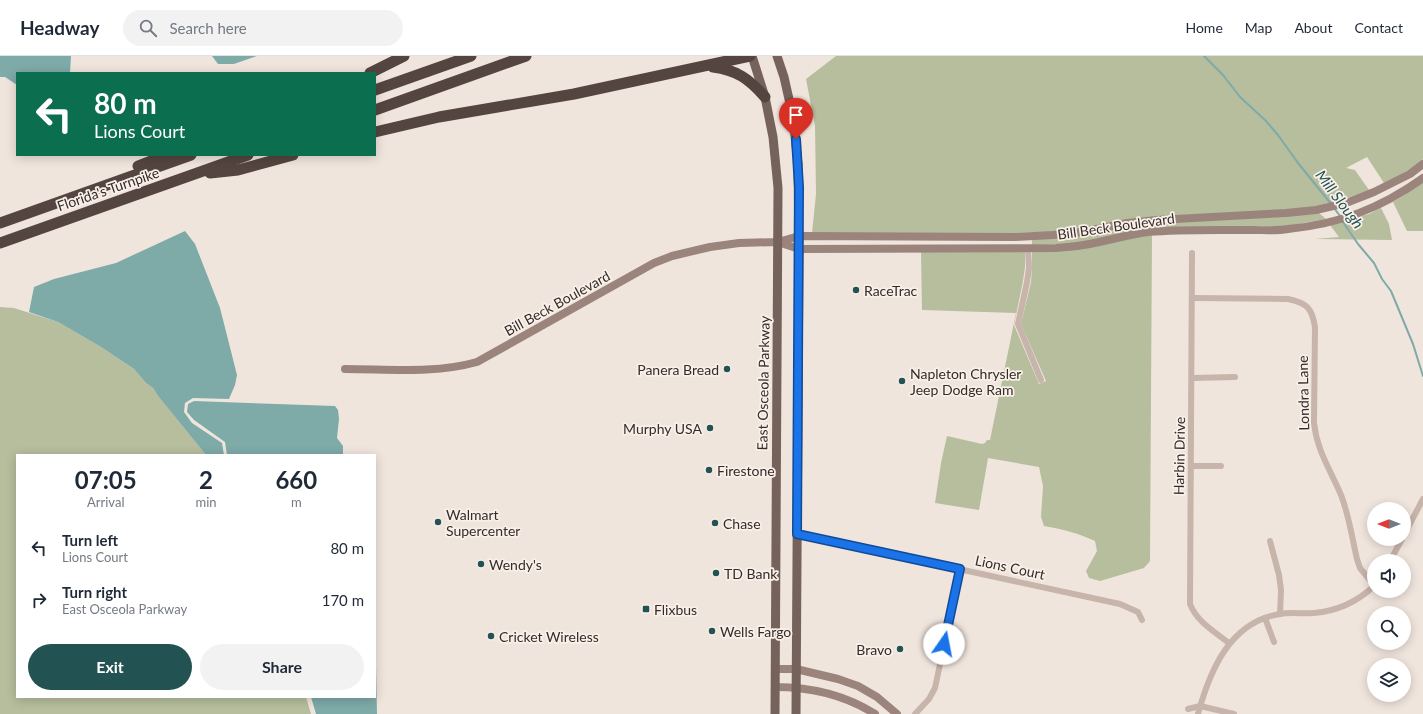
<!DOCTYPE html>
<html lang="en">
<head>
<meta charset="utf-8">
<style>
  :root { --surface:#fff; --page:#f2f2f3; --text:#1f2937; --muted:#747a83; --line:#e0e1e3; --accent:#225352 }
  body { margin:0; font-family:Lato,sans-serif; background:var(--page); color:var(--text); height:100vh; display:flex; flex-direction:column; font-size:15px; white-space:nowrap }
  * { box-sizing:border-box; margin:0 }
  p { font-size:13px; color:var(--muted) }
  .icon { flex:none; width:22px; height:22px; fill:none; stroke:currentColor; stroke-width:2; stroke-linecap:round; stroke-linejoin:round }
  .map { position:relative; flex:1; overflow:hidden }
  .side { position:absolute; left:16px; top:398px; width:360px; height:244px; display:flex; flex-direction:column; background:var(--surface); border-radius:0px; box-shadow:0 2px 10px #0003 }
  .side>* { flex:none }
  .guide { position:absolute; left:16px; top:16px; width:360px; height:84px; border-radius:0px; box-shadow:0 2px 10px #0003; background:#0b6e4f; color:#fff; overflow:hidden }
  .needle { width:26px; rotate:270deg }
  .controls { position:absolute; left:1367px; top:446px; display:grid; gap:8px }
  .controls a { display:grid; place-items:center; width:44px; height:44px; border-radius:50%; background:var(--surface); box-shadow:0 2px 10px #0003; font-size:20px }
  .pin { position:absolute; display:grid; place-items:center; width:34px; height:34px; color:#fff; margin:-41px -17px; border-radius:50% 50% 50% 0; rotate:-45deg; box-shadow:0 0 4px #0007 }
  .pin .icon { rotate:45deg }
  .me { position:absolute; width:44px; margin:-22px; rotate:12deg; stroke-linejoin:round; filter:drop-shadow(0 0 3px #0008) }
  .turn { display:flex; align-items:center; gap:14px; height:84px; padding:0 12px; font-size:18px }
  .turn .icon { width:52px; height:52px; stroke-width:2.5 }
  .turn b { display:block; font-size:28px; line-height:34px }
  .eta { display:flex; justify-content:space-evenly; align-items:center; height:68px; text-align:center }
  .eta b { font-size:24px; font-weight:700; line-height:28px }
  .action { display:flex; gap:8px; margin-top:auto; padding:8px 12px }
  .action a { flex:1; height:46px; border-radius:24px; background:var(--accent); color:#fff; font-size:16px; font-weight:700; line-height:46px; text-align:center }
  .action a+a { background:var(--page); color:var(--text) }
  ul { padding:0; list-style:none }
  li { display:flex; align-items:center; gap:12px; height:52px; padding:0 12px }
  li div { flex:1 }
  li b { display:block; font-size:15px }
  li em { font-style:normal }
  header { display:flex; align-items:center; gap:24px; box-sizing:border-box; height:56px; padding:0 20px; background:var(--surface); border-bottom:1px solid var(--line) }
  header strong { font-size:19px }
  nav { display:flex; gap:22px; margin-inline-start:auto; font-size:14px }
  .search { width:280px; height:36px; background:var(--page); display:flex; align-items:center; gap:10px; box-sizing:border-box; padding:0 14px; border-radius:22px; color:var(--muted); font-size:15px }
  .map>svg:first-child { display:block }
  .green { fill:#b6be9e }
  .water { fill:#7eaaa8 }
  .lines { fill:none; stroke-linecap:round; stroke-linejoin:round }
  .stream { stroke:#7eaaa8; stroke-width:2 }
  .street { stroke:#c7b4aa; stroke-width:6 }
  .secondary { stroke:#9a847b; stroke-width:8 }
  .primary { stroke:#75625b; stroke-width:9 }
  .highway { stroke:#554540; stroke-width:11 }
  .route-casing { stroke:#114b97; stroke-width:10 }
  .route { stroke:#1a73e8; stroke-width:7 }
  .poi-dot { fill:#225352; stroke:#f8f0e9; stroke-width:1.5 }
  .labels { text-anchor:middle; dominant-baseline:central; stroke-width:3.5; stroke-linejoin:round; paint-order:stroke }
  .street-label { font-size:14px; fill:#352b29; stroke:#f8f0e9 }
  .poi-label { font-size:14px; fill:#352b29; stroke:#f8f0e9; text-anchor:start }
  .water-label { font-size:15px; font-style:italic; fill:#225352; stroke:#f8f0e9 }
</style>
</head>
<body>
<header>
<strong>Headway</strong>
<div class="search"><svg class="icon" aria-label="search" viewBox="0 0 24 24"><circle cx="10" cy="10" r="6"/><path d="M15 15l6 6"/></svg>Search here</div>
<nav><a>Home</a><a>Map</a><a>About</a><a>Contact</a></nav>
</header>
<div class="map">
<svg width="1423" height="658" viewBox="0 0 1423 658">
  <rect width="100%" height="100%" fill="#f0e5dd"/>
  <!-- green -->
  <g class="green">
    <polygon points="836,0 1423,0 1423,103 1408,116 1384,127 1367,101 1346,112 1355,114 1369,134 1344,143 1313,151 1053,176 1014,177 812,177 816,138 815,70 806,23"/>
    <polygon points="1423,126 1423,175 1407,175 1393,146 1403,140"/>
    <polygon points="1381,152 1389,168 1392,184 1315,183 1339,181 1330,169 1369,158"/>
    <polygon points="1319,157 1326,163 1287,170 1185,171 1077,187 1032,189 1032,183 1157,167"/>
    <path d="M 1152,179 L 1150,505 L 1144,512 L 1100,525 L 1089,522 L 1086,515 L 1097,495 L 1095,485 C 1078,477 1062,473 1044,470 L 1041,461 L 1043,430 L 1039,411 L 988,402 L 979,454 L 935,447 L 941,407 L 947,380 L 982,388 L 985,387 L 987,384 L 990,384 L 1016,257 L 922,254 L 921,196 L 1025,195 L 1025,211 L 1023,225 L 1014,269 L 1039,328 L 1046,325 L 1021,268 L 1031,226 L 1032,212 L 1032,195 Z"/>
    <polygon points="0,251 14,252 58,266 101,291 134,313 146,327 153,332 158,340 206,399 17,399 17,641 306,641 311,658 0,658"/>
  </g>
  <!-- water -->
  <g class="water">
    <polygon points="0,0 71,0 70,17 17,17 17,29 5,21 0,21"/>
    <polygon points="212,0 257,0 234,8 218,8"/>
    <polygon points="185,175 195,188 220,252 237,319 235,329 229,343 193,342 185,347 184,356 192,367 222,387 224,399 206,399 158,340 153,332 146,327 134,313 101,291 58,266 29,256 34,231 54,223 116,207"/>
    <polygon points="194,345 335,350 338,354 339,363 337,382 343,390 343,399 227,399 225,386 194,364 187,356 188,348"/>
    <polygon points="375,608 376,610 377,658 316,658 311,641 375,641"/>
  </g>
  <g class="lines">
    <!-- stream -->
    <g class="stream">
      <polyline points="1204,0 1223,19 1240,41 1265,64 1278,79 1298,107 1332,149"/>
      <polyline points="1334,152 1340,160"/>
      <polyline points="1343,166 1358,188 1374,207 1382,223 1391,235 1413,288 1423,320"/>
    </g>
    <!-- street -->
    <g class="street">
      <polyline points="1028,192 1029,212 1027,226 1018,268 1041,324"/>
      <path d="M 1192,197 L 1190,548 C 1197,566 1215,576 1229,587"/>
      <path d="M 1192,242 L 1288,243 C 1307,247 1312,252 1315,271 L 1314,367 C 1317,395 1330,413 1341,439 C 1349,459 1352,482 1357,503 L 1360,512 L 1374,529"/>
      <polyline points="1192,322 1235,321"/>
      <polyline points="1191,410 1221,410"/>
      <polyline points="797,478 1120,548 1138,556 1142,564"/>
      <polyline points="1404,479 1423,443"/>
      <polyline points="1270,485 1279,519 1281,534 1280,558"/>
      <polyline points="1390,505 1402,483"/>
      <polyline points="1265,562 1274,586"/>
      <polyline points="1188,653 1200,650 1234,658"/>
      <polyline points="915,658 929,643 935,632 960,513"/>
      <path d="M 1198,658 C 1210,614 1230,566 1280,558 C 1291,556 1303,558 1314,557 C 1338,555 1357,546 1374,530"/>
    </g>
    <!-- secondary -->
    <g class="secondary">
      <path d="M 778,186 L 799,193 L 1056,192 C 1063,191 1070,191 1077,190 C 1101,187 1124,179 1148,176 C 1183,173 1217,174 1252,174 C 1264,174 1276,175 1288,173 C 1340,168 1381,152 1423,122"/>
      <path d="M 345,313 C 389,313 434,318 477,306 L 654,207 L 672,200 L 710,191 L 739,187 L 778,186 L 799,180 L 1014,181 L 1053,179 L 1082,176 L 1127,167 L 1157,164 L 1286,157 L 1316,154 L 1346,147 L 1374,136 L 1410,118 L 1423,108"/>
      <polyline points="776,613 796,613 838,623 858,630 877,641 897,658"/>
      <path d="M 775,631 C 810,631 845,639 875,658"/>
    </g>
    <!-- primary -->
    <g class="primary">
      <polyline points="752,0 765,41 773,81 778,132 775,658"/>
      <polyline points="777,0 784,21 793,61 798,108 799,193 796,658"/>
    </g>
    <!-- highway -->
    <g class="highway">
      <path d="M 713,11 C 737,14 749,23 765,41"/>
      <polyline points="370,17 404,0"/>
      <polyline points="375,34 471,0"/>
      <polyline points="375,54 526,0"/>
      <polyline points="375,76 439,61 574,38 750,0"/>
      <polyline points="138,110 166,99"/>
      <polyline points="210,117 238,114 293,99"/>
      <polyline points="0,167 191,99"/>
      <polyline points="0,187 248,99"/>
    </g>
  </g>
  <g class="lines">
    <defs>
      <polyline id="route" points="796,83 799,131 797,478 960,513 944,588"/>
    </defs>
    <!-- route casing -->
    <use href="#route" class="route-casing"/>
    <!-- route -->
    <use href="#route" class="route"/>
  </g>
  <!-- markers -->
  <g class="poi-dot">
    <circle cx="856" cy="234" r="4"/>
    <circle cx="727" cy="313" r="4"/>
    <circle cx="902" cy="325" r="4"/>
    <circle cx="710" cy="372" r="4"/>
    <circle cx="709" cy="414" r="4"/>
    <circle cx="438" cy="466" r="4"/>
    <circle cx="715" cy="467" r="4"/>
    <circle cx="481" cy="508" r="4"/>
    <circle cx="716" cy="517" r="4"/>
    <rect x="642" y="549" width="8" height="8" rx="2"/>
    <circle cx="712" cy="575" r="4"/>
    <circle cx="491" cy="580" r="4"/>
    <circle cx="900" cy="593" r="4"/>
  </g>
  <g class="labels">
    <!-- street labels -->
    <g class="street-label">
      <text transform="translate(108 133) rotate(-19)">Florida's Turnpike</text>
      <text transform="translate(1116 170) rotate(-8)">Bill Beck Boulevard</text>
      <text transform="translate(557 247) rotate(-29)">Bill Beck Boulevard</text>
      <text transform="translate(763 327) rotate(-89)">East Osceola Parkway</text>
      <text transform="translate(1303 337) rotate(-91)">Londra Lane</text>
      <text transform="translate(1179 400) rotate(-89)">Harbin Drive</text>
      <text transform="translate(1010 511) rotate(12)">Lions Court</text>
    </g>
    <!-- poi labels -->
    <g class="poi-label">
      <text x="864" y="234">RaceTrac</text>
      <text x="719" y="313" text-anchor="end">Panera Bread</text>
      <text x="910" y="317">Napleton Chrysler<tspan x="910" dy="16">Jeep Dodge Ram</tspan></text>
      <text x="702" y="372" text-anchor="end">Murphy USA</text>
      <text x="717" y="414">Firestone</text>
      <text x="446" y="458">Walmart<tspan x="446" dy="16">Supercenter</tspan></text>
      <text x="723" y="467">Chase</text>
      <text x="489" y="508">Wendy's</text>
      <text x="724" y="517">TD Bank</text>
      <text x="654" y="553">Flixbus</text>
      <text x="720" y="575">Wells Fargo</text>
      <text x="499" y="580">Cricket Wireless</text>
      <text x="892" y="593" text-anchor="end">Bravo</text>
    </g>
    <!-- water labels -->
    <g class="water-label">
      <text transform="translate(1340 143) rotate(53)">Mill Slough</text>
    </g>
  </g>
</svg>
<div class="controls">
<a><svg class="needle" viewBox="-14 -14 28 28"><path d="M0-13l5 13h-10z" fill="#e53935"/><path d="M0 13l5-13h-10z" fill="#747a83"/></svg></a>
<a><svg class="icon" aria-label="sound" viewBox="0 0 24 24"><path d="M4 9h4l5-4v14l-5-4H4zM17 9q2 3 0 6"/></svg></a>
<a><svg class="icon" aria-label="search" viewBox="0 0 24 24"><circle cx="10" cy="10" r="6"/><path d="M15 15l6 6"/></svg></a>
<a><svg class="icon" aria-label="layers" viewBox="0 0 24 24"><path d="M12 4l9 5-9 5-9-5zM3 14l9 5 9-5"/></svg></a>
</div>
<div class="pin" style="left:796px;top:83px;background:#d93025"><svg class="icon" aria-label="arrive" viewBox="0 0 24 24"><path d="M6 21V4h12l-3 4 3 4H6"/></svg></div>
<svg class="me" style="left:944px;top:588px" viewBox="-20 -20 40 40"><circle r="19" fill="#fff"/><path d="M0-13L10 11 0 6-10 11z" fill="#1a73e8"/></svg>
<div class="guide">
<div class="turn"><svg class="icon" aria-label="left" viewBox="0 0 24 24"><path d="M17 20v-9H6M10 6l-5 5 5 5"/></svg><div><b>80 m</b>Lions Court</div></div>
</div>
<section class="side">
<div class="eta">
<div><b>07:05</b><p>Arrival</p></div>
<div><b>2</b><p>min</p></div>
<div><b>660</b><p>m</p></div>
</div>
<ul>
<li><svg class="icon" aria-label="left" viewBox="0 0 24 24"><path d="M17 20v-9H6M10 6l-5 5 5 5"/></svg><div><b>Turn left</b><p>Lions Court</p></div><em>80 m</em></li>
<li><svg class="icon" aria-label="right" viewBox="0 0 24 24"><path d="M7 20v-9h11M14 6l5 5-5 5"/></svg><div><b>Turn right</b><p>East Osceola Parkway</p></div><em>170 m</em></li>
</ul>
<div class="action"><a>Exit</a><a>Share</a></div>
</section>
</div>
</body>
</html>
